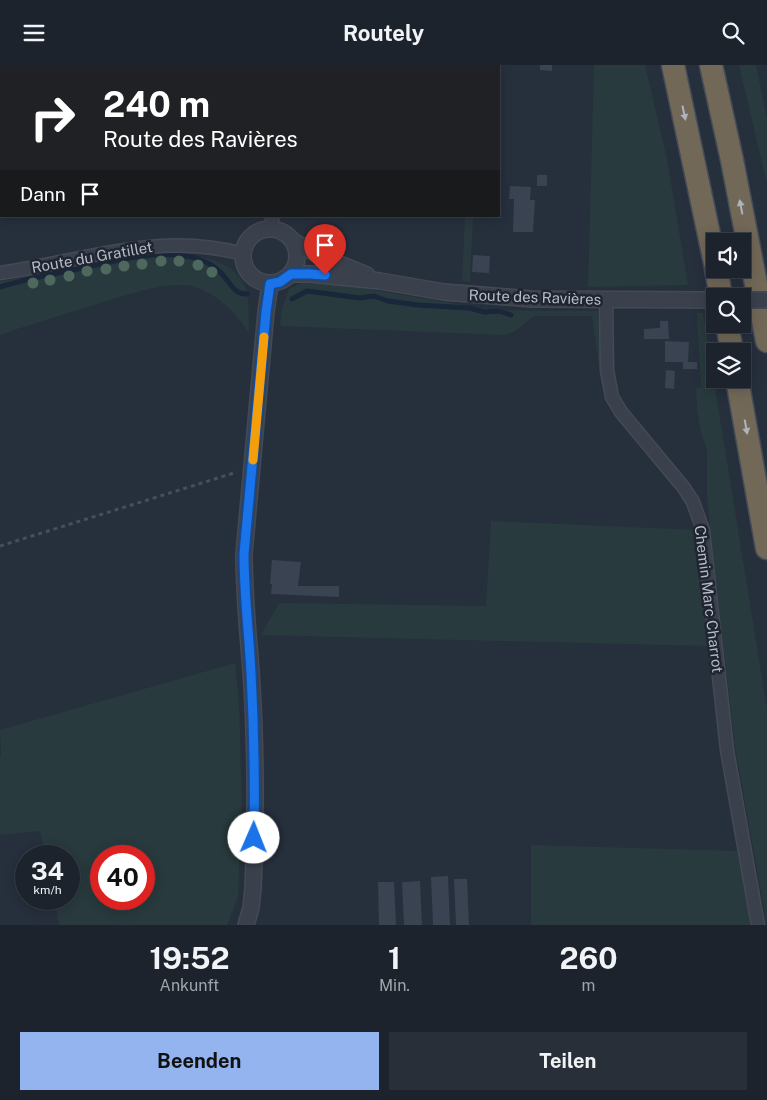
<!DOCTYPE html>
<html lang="de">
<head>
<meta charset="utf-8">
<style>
  :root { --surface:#1c232d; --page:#292f39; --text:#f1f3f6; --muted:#a0a4aa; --line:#3a4049; --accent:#93b4ef }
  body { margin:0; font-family:"Public Sans",sans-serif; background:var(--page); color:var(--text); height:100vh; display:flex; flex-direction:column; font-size:19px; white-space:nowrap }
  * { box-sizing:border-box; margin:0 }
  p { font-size:16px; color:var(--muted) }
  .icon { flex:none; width:28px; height:28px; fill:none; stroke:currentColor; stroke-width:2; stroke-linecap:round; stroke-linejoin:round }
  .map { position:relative; height:860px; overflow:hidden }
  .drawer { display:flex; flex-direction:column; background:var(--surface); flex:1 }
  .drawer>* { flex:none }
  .guide { position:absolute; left:0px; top:0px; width:500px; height:152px; box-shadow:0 2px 12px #0003,0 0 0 1px var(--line); background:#202124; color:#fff; overflow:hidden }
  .tools { position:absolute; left:706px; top:168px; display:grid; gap:10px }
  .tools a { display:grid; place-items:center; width:45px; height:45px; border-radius:0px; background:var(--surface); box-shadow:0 2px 12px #0003,0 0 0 1px var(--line); font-size:25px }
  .speed { position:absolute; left:15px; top:780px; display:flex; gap:10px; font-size:25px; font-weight:700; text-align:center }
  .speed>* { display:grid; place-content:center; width:65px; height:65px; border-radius:50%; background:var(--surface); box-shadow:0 2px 12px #0003,0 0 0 1px var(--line); line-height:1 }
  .speed small { font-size:12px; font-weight:400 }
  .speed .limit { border:8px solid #d22; background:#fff; color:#111 }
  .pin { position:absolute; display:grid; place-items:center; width:42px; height:42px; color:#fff; margin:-51px -21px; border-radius:50% 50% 50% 0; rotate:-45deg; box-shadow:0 0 5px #0007 }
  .pin .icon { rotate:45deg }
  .me { position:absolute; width:55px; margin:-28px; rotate:1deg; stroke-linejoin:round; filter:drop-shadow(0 0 4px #0008) }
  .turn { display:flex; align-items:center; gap:18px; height:105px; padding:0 20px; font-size:22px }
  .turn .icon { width:65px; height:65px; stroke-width:2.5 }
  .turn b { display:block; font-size:35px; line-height:42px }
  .then { display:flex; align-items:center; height:48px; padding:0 20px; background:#0003; gap:10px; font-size:19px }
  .eta { display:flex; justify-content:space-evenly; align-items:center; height:85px; text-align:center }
  .eta b { font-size:30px; font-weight:700; line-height:35px }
  .primary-button { display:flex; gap:10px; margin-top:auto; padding:10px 20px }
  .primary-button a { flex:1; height:58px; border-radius:0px; background:var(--accent); color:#111; font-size:20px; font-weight:700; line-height:58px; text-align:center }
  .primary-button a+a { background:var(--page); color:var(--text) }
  header { display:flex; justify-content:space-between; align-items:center; height:65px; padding:0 20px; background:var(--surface); font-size:22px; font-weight:700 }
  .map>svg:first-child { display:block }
  .green { fill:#283a3d; fill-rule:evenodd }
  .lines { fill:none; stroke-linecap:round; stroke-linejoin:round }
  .stream { stroke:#1a2639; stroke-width:5 }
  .building { fill:#394352 }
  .minor-casing { stroke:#434a55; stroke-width:15 }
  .tertiary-casing { stroke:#434a55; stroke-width:18 }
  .motorway-casing { stroke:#454c57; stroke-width:25 }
  .path { stroke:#415355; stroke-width:3; stroke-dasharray:4 4; stroke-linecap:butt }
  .minor { stroke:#3a414c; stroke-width:12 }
  .tertiary { stroke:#3a414c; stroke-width:15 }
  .motorway { stroke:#726858; stroke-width:22 }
  .tertiary-bridge-casing { stroke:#434a55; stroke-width:18; stroke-linecap:butt }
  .tertiary-bridge { stroke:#3a414c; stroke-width:15 }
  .tree { fill:#4e685e }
  .oneway { fill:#afb4bc }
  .route-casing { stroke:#114b97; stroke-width:12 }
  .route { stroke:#1a73e8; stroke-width:9 }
  .slow { stroke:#f59e0b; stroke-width:9 }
  .labels { text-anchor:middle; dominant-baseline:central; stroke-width:5; stroke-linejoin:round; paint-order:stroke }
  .street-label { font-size:15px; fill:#b6bcc7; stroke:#1f2631 }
</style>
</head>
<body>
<header><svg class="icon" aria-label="menu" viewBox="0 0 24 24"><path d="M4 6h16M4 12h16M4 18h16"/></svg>Routely<svg class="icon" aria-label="search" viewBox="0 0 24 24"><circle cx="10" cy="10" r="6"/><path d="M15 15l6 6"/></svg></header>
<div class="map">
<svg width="767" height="860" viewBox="0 0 767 860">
  <rect width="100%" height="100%" fill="#262f3c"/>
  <!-- green -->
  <g class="green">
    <polygon points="594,0 645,0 667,94 688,220 588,222"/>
    <polygon points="739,0 756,0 767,53 767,119"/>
    <polygon points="465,151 473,151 470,217 462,216"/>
    <path d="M 165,187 C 192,189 236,193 246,224 C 249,233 249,257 249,268 C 236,247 215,227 191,221 C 164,215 111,235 84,243 C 56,252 28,260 0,270 L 0,216 L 16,214 L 127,191 Z"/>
    <polygon points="304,216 342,220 495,245 598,246 602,322 592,251 534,251 514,267 504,270 280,261 282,243 289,224"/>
    <polygon points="697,248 703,248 767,644 767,860 735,682 707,434 707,385 701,368 697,344 696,323 701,322"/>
    <polygon points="491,456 697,465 708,581 261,570 279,538 486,541"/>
    <path d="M 235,598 L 239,638 L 242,735 L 238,832 L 227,860 L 59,860 L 54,834 L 69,834 L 69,791 L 45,791 L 40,766 L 0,770 L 0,693 L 1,692 L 0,665 ZM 101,791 L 144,791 L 144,834 L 101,834 Z"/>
    <polygon points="531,780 737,786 751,860 531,860"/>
  </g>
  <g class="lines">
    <!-- stream -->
    <g class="stream">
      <path d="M 0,222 C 26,214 52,209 78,204 C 115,196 159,183 196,193 C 205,196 216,202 222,209 C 230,217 234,230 247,229"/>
      <polyline points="292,234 307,226 360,233 374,231 388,236 418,240 469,243 485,247 499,246 511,250"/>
    </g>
  </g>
  <!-- building -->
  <g class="building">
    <polygon points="540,0 552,0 552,6 540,5"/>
    <rect x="537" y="110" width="10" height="11"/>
    <polygon points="510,121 531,122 530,135 535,135 533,167 513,167 514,134 509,134"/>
    <polygon points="473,190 490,191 489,208 472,207"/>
    <polygon points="660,256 668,256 669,274 644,274 644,264 660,263"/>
    <polygon points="665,276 689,277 688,297 697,297 697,304 683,304 683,297 665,297"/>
    <polygon points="666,305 675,306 674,324 665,323"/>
    <polygon points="272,495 301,497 298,521 339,521 339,532 271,529 272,519 270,519"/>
    <polygon points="448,811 450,860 433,860 431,812"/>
    <polygon points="454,814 467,814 469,860 456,860"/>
    <polygon points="420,816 422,860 404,860 402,817"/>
    <polygon points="378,817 394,817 396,860 379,860"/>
  </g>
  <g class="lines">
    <defs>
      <g id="minor">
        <polyline points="261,0 261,1"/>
        <polyline points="272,164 272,151"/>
        <path d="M 0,208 C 83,196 158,166 243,189"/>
        <polyline points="606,235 607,305 612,332 621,347 684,423 693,437 703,465 727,685 758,860"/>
      </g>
      <g id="tertiary">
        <circle cx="270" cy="191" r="27"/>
        <polyline points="293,176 320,191 367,210"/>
        <polyline points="291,209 311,209 380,216 444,227 532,234 715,235"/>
        <path d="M 246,860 L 251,843 L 253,823 C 256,751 256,678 251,606 C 248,567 244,528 244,489 L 266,247 L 270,219"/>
      </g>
      <g id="motorway">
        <polyline points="673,0 715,198"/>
        <polyline points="711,0 732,95 767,276"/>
        <polyline points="716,204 721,231"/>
        <polyline points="727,259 732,286"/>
        <polyline points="737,314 767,483"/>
      </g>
    </defs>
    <!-- minor casing -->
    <use href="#minor" class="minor-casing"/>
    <!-- tertiary casing -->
    <use href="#tertiary" class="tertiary-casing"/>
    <!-- motorway casing -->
    <use href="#motorway" class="motorway-casing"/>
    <!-- path -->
    <polyline class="path" points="0,481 237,407"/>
    <!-- minor -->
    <use href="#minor" class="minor"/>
    <!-- tertiary -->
    <use href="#tertiary" class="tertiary"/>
    <!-- motorway -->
    <use href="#motorway" class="motorway"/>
    <defs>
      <polyline id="tertiary-bridge" points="742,235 767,235"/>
    </defs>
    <!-- tertiary-bridge casing -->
    <use href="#tertiary-bridge" class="tertiary-bridge-casing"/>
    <!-- tertiary-bridge -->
    <use href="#tertiary-bridge" class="tertiary-bridge"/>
  </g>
  <!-- trees -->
  <g class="tree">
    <circle cx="161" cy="196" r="5.5"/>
    <circle cx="179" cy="196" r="5.5"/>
    <circle cx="142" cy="199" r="5.5"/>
    <circle cx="198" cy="200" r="5.5"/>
    <circle cx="124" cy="201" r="5.5"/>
    <circle cx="106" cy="204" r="5.5"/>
    <circle cx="87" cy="206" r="5.5"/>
    <circle cx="212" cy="207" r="5.5"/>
    <circle cx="69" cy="211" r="5.5"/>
    <circle cx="50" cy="215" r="5.5"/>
    <circle cx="33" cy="218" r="5.5"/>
  </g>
  <!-- one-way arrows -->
  <defs><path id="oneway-solid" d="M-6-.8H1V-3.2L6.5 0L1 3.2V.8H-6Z" transform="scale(1.25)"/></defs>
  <g class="oneway">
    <use href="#oneway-solid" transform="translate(684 48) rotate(78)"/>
    <use href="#oneway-solid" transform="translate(741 142) rotate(-101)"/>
    <use href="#oneway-solid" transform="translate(746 362) rotate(80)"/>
  </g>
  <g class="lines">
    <defs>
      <path id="route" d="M 254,773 C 255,718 254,663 251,608 C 249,568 244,529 244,489 L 266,247 L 270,219 L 280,217 L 291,209 L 311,209 L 325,210"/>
    </defs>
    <!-- route casing -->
    <use href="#route" class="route-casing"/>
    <!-- route -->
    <use href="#route" class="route"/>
    <!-- slow -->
    <polyline class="slow" points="253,395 264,272"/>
  </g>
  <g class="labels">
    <!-- street labels -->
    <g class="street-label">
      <text transform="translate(92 192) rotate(-10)">Route du Gratillet</text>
      <text transform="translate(535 232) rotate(2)">Route des Ravières</text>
      <text transform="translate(709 534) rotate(83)">Chemin Marc Charrot</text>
    </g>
  </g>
</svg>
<div class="tools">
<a><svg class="icon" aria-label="sound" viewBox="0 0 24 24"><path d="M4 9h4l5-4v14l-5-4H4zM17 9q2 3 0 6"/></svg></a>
<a><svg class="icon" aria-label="search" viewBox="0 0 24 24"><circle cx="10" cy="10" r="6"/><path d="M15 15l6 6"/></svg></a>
<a><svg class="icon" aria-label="layers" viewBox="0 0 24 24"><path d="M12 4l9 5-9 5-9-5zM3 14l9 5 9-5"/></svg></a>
</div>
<div class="speed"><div>34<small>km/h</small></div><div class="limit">40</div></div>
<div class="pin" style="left:325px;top:210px;background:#d93025"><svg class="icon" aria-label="arrive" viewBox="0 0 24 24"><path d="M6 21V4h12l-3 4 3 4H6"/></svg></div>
<svg class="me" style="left:254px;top:773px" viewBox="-20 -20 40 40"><circle r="19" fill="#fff"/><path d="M0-13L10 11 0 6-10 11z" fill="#1a73e8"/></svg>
<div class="guide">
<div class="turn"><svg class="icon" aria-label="right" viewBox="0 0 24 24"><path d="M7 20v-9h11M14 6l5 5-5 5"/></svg><div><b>240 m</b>Route des Ravières</div></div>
<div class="then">Dann<svg class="icon" aria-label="arrive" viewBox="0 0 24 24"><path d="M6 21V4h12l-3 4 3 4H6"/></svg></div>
</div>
</div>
<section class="drawer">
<div class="eta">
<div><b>19:52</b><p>Ankunft</p></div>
<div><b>1</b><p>Min.</p></div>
<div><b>260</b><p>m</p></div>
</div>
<div class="primary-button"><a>Beenden</a><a>Teilen</a></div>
</section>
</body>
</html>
